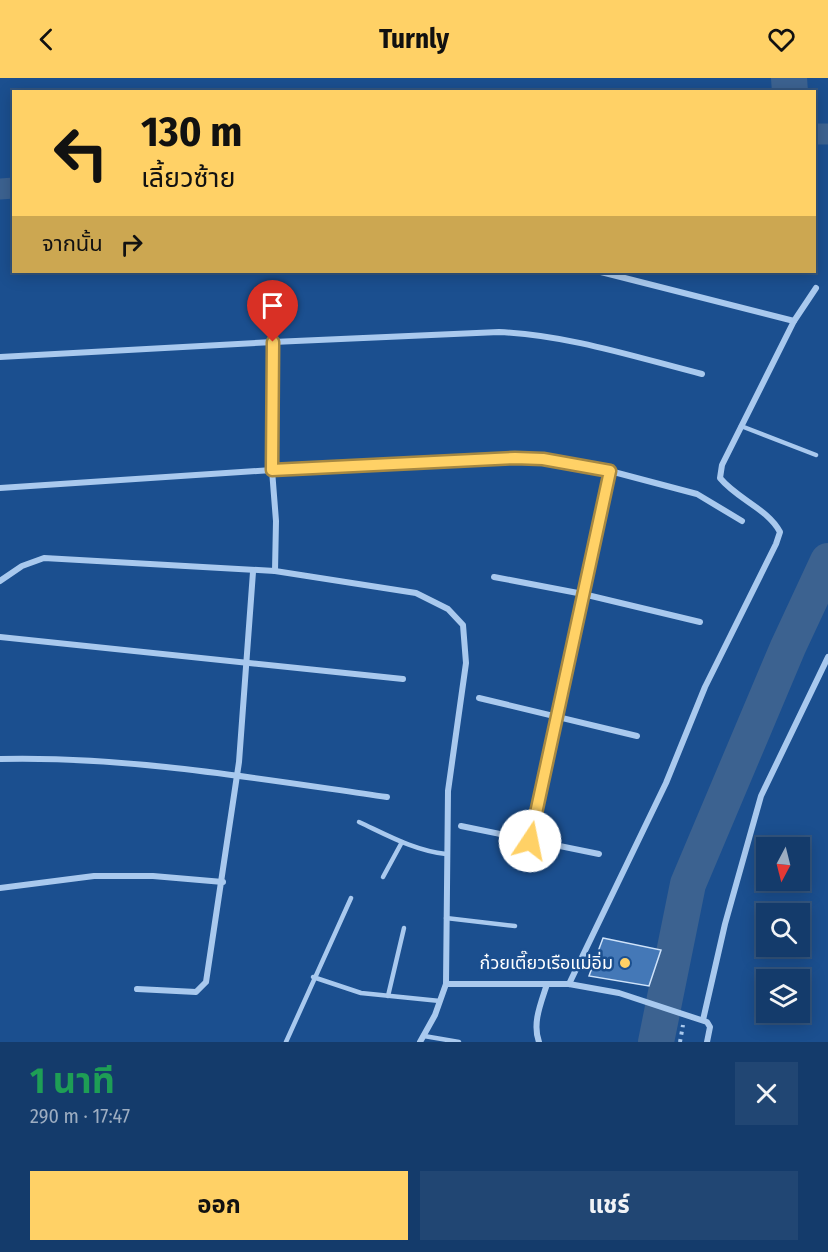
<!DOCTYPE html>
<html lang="th">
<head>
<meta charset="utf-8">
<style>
  :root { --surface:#143b6b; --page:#214673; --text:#f1f3f6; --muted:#9dadc1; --line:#33557e; --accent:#ffd166 }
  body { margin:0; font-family:"Fira Sans Condensed","Noto Sans Thai",sans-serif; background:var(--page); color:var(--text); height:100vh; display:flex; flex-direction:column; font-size:22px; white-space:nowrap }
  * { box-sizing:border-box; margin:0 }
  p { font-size:20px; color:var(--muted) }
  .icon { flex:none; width:33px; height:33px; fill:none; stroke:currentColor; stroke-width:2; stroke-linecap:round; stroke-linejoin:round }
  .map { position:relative; height:964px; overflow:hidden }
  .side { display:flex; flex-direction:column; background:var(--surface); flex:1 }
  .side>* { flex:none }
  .banner { position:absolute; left:12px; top:12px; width:804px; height:183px; border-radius:0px; box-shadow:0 3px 15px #0003,0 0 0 2px var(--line); background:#ffd166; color:#111; overflow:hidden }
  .needle { width:39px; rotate:187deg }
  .buttons { position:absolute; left:756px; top:759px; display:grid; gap:12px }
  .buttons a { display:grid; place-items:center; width:54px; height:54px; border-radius:0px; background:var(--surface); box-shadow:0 3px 15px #0003,0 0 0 2px var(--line); font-size:30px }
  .pin { position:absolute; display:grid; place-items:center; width:51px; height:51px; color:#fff; margin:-62px -26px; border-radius:50% 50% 50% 0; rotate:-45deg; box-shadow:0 0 6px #0007 }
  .pin .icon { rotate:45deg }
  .me { position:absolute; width:66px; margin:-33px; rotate:11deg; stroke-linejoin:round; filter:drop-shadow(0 0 4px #0008) }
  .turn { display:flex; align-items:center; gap:21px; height:126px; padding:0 30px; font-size:27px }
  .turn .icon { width:78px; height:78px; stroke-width:2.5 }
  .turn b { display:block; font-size:42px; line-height:51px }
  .then { display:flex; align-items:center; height:57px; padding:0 30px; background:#0003; gap:12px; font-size:22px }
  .round { display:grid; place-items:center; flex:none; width:63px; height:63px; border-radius:0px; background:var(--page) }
  .overview { display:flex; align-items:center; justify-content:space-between; height:102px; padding:0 30px }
  h1 { font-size:36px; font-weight:700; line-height:45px; color:#1e9e55 }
  .button { display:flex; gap:12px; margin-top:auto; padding:12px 30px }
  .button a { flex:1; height:69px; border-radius:0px; background:var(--accent); color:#111; font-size:24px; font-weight:700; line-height:69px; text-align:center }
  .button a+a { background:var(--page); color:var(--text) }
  header { display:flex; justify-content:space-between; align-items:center; height:78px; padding:0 30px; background:var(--accent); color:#111; font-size:27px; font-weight:700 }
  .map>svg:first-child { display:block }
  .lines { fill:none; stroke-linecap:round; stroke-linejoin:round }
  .canal { stroke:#3c6290; stroke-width:21 }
  .river { stroke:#3c6290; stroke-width:36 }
  .building { fill:#4478b7; stroke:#cfe3fa; stroke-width:1.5 }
  .path { stroke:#a9c9ee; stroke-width:4; stroke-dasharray:3 4.5; stroke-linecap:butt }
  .lane { stroke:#a9c9ee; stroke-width:4.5 }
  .street { stroke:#a9c9ee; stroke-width:6 }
  .route-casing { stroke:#a68842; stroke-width:15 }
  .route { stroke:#ffd166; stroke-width:10 }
  .poi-dot { fill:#ffd166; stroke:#1b4f8f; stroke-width:2 }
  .labels { text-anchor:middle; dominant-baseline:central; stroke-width:5; stroke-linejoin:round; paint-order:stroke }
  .poi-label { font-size:18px; fill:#fff; stroke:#1b4f8f; text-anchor:end }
</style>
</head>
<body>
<header><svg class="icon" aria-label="back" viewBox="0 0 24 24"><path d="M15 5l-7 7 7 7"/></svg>Turnly<svg class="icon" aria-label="heart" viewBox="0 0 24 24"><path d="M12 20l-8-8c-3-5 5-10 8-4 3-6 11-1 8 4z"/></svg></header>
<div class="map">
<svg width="828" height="964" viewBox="0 0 828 964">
  <rect width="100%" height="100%" fill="#1b4f8f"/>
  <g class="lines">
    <!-- canal -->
    <g class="canal">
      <polyline points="814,56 828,56"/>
      <polyline points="0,111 14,110"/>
    </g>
    <!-- river -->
    <g class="river">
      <polyline points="789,0 790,14"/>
      <polyline points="656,964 688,806 788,569 828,483"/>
    </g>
  </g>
  <!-- building -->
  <polygon class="building" points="603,860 661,872 649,908 589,898"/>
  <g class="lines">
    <!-- path -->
    <polyline class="path" points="680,964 683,947"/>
    <!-- lane -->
    <g class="lane">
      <polyline points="741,348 816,377"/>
      <path d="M 359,744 C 387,757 415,773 446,776"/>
      <polyline points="383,799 402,764"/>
      <polyline points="446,840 515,848"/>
      <polyline points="313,899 361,915 440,923"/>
      <polyline points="388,918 404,850"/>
      <polyline points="424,958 459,964"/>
      <polyline points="286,964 351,820"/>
    </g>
    <!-- street -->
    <g class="street">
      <polyline points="601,194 794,243"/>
      <polyline points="0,279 273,264"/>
      <polyline points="610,393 697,416 742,443"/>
      <polyline points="0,410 272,392 515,380 543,381 610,393 530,763"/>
      <path d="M 275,493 L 276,443 L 272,392 L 273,264 L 499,254 C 568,257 635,279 702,296"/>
      <polyline points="494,499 583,516 700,544"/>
      <polyline points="0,503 22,488 44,480 275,493 416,515 448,531 463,547 466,585 448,713 446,906 435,937 420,964"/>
      <polyline points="0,559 403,601"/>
      <polyline points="479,620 637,658"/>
      <path d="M 0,681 C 129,678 260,701 387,719"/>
      <polyline points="461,748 599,776"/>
      <polyline points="0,810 94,798 153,798 223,804"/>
      <polyline points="446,906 569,906 619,915 707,944 710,949 707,964"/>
      <path d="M 569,906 L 666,705 L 705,609 L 776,466 L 780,454 C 768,431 737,421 720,400 L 722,387 L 794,243 L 816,210"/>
      <polyline points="137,911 196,914 206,904 239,684 253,494"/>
      <polyline points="703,942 725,846 761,718 828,579"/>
      <path d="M 539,964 C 532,945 541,925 547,906"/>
    </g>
  </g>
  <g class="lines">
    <defs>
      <polyline id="route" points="273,264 272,392 515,380 543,381 610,393 530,763"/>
    </defs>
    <!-- route casing -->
    <use href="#route" class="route-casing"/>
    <!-- route -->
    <use href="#route" class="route"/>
  </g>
  <!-- markers -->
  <circle class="poi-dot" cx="625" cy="885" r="6"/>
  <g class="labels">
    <!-- poi labels -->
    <g class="poi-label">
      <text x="613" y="885">ก๋วยเตี๊ยวเรือแม่อิ่ม</text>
    </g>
  </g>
</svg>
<div class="buttons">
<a><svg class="needle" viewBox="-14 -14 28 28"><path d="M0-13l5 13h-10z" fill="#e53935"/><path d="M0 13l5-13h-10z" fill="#9dadc1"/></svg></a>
<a><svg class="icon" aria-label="search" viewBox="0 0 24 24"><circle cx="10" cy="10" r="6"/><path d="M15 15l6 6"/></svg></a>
<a><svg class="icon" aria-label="layers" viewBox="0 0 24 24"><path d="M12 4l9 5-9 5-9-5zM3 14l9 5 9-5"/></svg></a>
</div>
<div class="pin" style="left:273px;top:264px;background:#d93025"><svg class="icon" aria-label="arrive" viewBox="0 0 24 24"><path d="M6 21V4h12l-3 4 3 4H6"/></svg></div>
<svg class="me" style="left:530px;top:763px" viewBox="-20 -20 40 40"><circle r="19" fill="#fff"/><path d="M0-13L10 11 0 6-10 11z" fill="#ffd166"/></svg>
<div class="banner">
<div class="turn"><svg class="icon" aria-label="left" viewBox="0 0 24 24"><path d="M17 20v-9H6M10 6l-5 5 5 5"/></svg><div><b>130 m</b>เลี้ยวซ้าย</div></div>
<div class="then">จากนั้น<svg class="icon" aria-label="right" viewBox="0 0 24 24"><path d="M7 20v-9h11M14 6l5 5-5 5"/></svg></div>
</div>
</div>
<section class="side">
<div class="overview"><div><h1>1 นาที</h1><p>290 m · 17:47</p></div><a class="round"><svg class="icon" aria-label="close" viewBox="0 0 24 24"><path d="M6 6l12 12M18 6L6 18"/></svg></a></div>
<div class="button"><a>ออก</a><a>แชร์</a></div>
</section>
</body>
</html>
